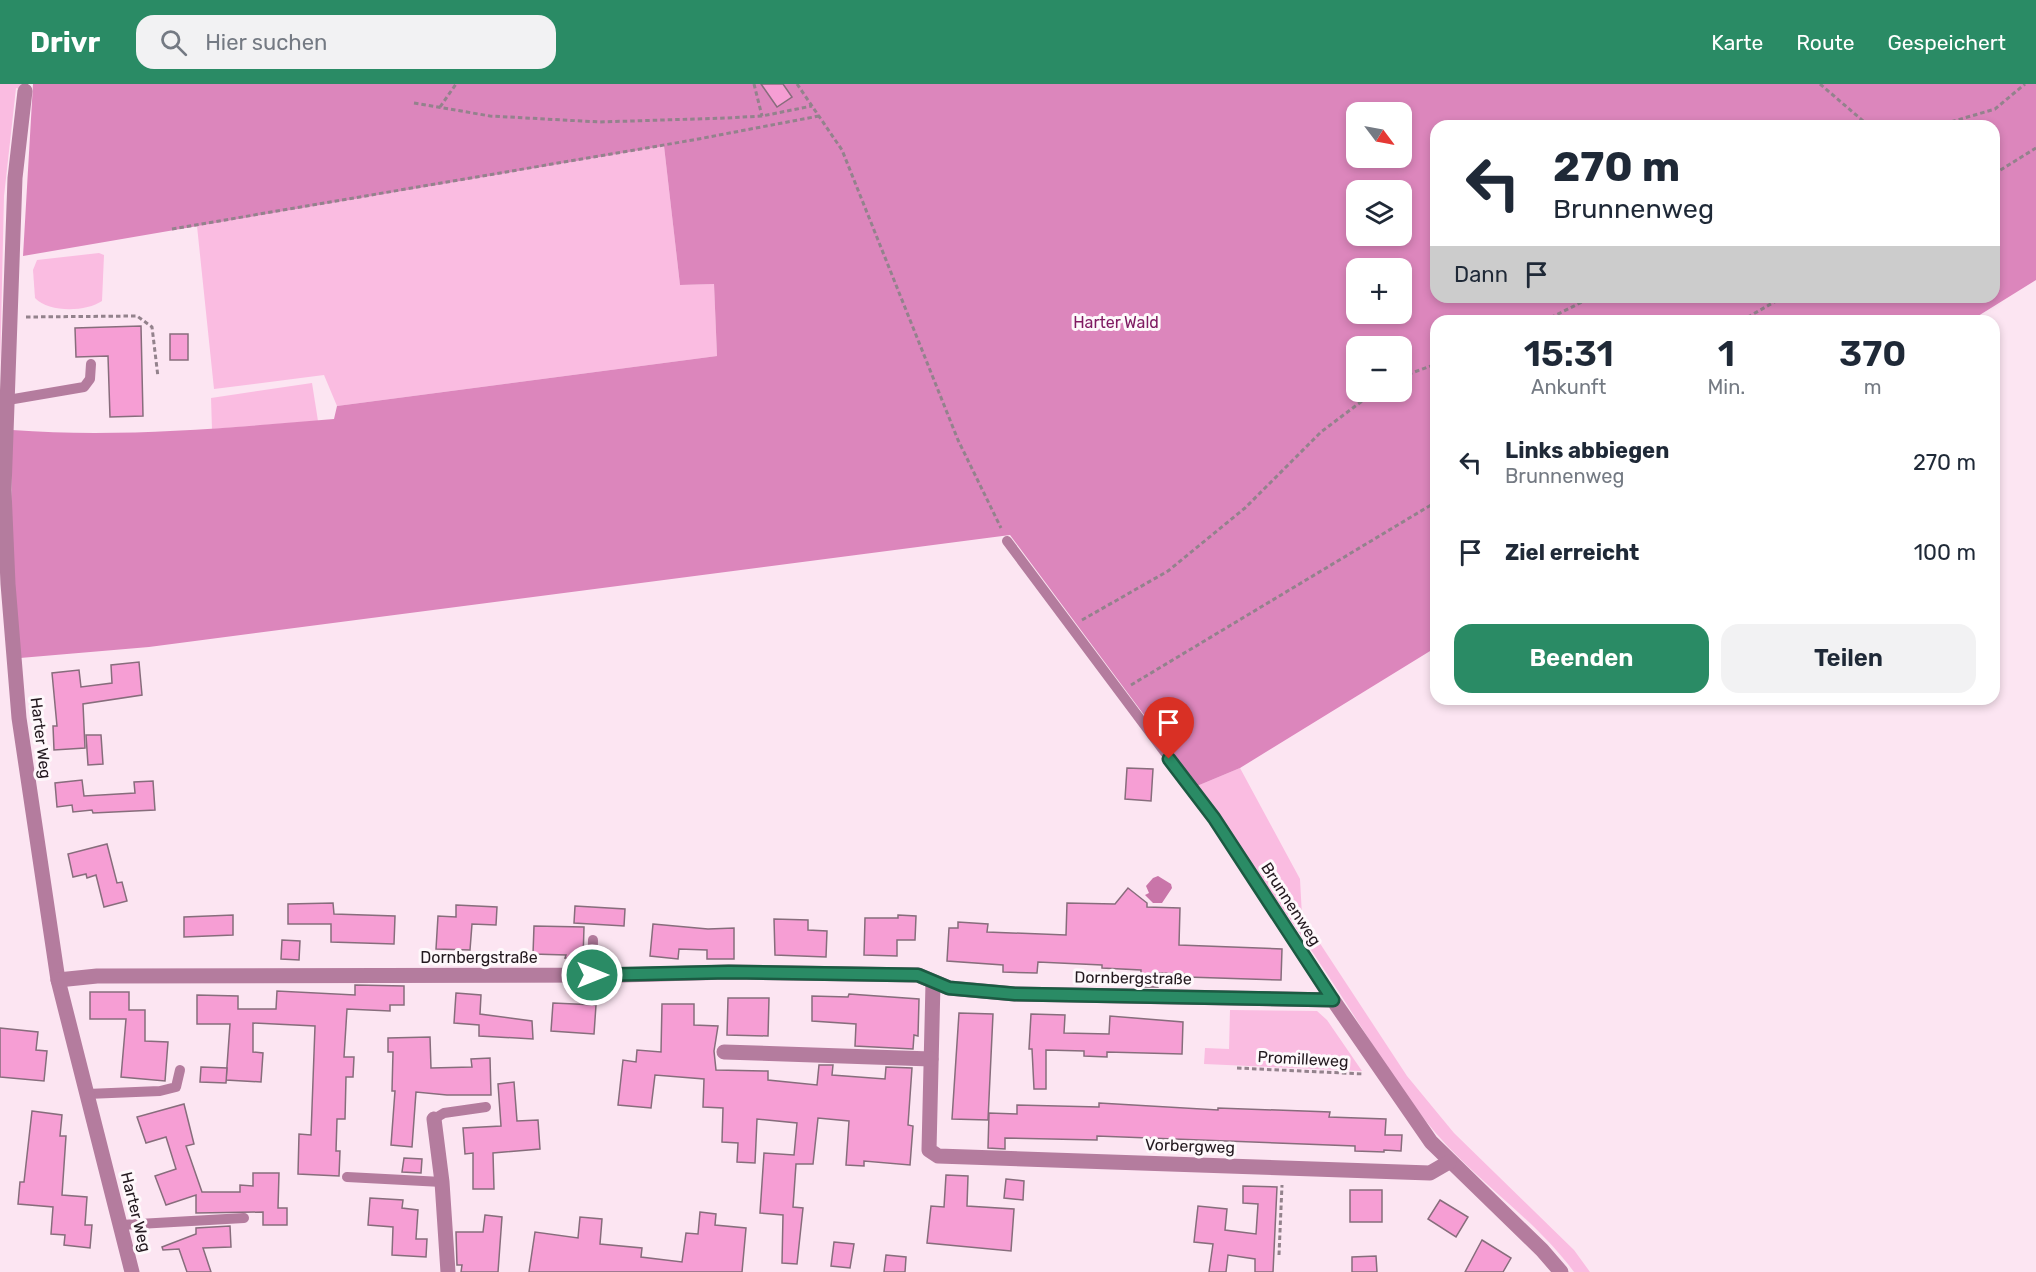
<!DOCTYPE html>
<html lang="de">
<head>
<meta charset="utf-8">
<style>
  :root { --surface:#fff; --page:#f2f2f3; --text:#1f2937; --muted:#747a83; --accent:#2a8b65 }
  body { margin:0; font-family:Rubik,sans-serif; background:var(--page); color:var(--text); height:100vh; display:flex; flex-direction:column; font-size:22px; white-space:nowrap }
  * { box-sizing:border-box; margin:0 }
  p { font-size:20px; color:var(--muted) }
  .icon { flex:none; width:33px; height:33px; fill:none; stroke:currentColor; stroke-width:2; stroke-linecap:round; stroke-linejoin:round }
  .map { position:relative; flex:1; overflow:hidden }
  .side { position:absolute; left:1430px; top:231px; width:570px; height:390px; display:flex; flex-direction:column; background:var(--surface); border-radius:18px; box-shadow:0 3px 9px #0003 }
  .side>* { flex:none }
  .banner { position:absolute; left:1430px; top:36px; width:570px; height:183px; border-radius:18px; box-shadow:0 3px 9px #0003; background:#fff; color:var(--text); overflow:hidden }
  .needle { width:39px; rotate:122deg }
  .tools { position:absolute; left:1346px; top:18px; display:grid; gap:12px }
  .tools a { display:grid; place-items:center; width:66px; height:66px; border-radius:12px; background:var(--surface); box-shadow:0 3px 9px #0003; font-size:30px }
  .pin { position:absolute; display:grid; place-items:center; width:51px; height:51px; color:#fff; margin:-62px -26px; border-radius:50% 50% 50% 0; rotate:-45deg; box-shadow:0 0 6px #0007 }
  .pin .icon { rotate:45deg }
  .me { position:absolute; width:66px; margin:-33px; rotate:90deg; stroke-linejoin:round; filter:drop-shadow(0 0 4px #0008) }
  .turn { display:flex; align-items:center; gap:21px; height:126px; padding:0 24px; font-size:27px }
  .turn .icon { width:78px; height:78px; stroke-width:2.5 }
  .turn b { display:block; font-size:42px; line-height:51px }
  .then { display:flex; align-items:center; height:57px; padding:0 24px; background:#0003; gap:12px; font-size:22px }
  .eta { display:flex; justify-content:space-evenly; align-items:center; height:102px; text-align:center }
  .eta b { font-size:36px; font-weight:600; line-height:42px }
  .action { display:flex; gap:12px; margin-top:auto; padding:12px 24px }
  .action a { flex:1; height:69px; border-radius:18px; background:var(--accent); color:#fff; font-size:24px; font-weight:600; line-height:69px; text-align:center }
  .action a+a { background:var(--page); color:var(--text) }
  ul { padding:0; list-style:none }
  li { display:flex; align-items:center; gap:18px; height:90px; padding:0 24px }
  li div { flex:1 }
  li b { display:block; font-size:22px }
  li em { font-style:normal }
  header { display:flex; align-items:center; gap:36px; box-sizing:border-box; height:84px; padding:0 30px; background:var(--accent); color:#fff }
  header strong { font-size:28px }
  nav { display:flex; gap:33px; margin-inline-start:auto; font-size:21px }
  .search { width:420px; height:54px; background:var(--page); display:flex; align-items:center; gap:15px; box-sizing:border-box; padding:0 21px; border-radius:18px; color:var(--muted); font-size:22px }
  .map>svg:first-child { display:block }
  .green { fill:#fabce1 }
  .forest { fill:#dc86bc; fill-rule:evenodd }
  .water { fill:#c975a9 }
  .building { fill:#f69ed4; stroke:#876d7c; stroke-width:1.5 }
  .lines { fill:none; stroke-linecap:round; stroke-linejoin:round }
  .path { stroke:#93828c; stroke-width:3; stroke-dasharray:4.5 3; stroke-linecap:butt }
  .lane { stroke:#b47c9e; stroke-width:10 }
  .street { stroke:#b47c9e; stroke-width:15 }
  .route-casing { stroke:#1b5a42; stroke-width:15 }
  .route { stroke:#2a8b65; stroke-width:10 }
  .labels { text-anchor:middle; dominant-baseline:central; stroke-width:6; stroke-linejoin:round; paint-order:stroke }
  .park-label { font-size:16px; fill:#801b62; stroke:#fef8fb }
  .street-label { font-size:16px; fill:#23191f; stroke:#fef8fb }
</style>
</head>
<body>
<header>
<strong>Drivr</strong>
<div class="search"><svg class="icon" aria-label="search" viewBox="0 0 24 24"><circle cx="10" cy="10" r="6"/><path d="M15 15l6 6"/></svg>Hier suchen</div>
<nav><a>Karte</a><a>Route</a><a>Gespeichert</a></nav>
</header>
<div class="map">
<svg width="2036" height="1188" viewBox="0 0 2036 1188">
  <rect width="100%" height="100%" fill="#fce5f2"/>
  <!-- green -->
  <g class="green">
    <polygon points="0,0 23,0 22,6 16,4 4,112 0,286"/>
    <polygon points="664,62 680,201 714,200 717,272 337,322 324,291 214,305 197,142"/>
    <path d="M 99,169 L 104,171 L 102,217 C 86,228 49,229 35,214 L 33,186 L 37,176 Z"/>
    <polygon points="312,299 318,337 212,345 211,314"/>
    <path d="M 1240,684 L 1300,795 L 1302,832 L 1407,992 L 1454,1049 L 1574,1166 L 1590,1188 L 1574,1188 C 1532,1131 1469,1093 1425,1036 C 1390,991 1360,940 1329,893 C 1286,828 1241,766 1197,702 Z"/>
    <polygon points="1230,926 1317,927 1327,936 1362,987 1204,980 1205,964 1229,965"/>
  </g>
  <!-- forest -->
  <path class="forest" d="M 33,0 L 2036,0 L 2036,196 L 1970,237 L 1436,237 L 1435,564 L 1240,684 L 1197,702 L 1010,451 L 149,563 L 20,574 L 11,454 L 12,346 C 119,354 227,344 334,335 L 337,322 L 717,272 L 714,200 L 680,201 L 664,62 L 23,172 ZM 1356,28 L 1401,28 L 1401,74 L 1356,74 ZM 1436,42 L 1994,42 L 1994,213 L 1436,213 ZM 1356,106 L 1401,106 L 1401,152 L 1356,152 ZM 1356,184 L 1401,184 L 1401,230 L 1356,230 ZM 1356,262 L 1401,262 L 1401,308 L 1356,308 Z"/>
  <!-- water -->
  <polygon class="water" points="1158,792 1171,800 1172,804 1162,819 1153,819 1145,811 1149,809 1146,802 1153,794"/>
  <!-- building -->
  <g class="building">
    <polygon points="761,0 783,0 792,13 777,23"/>
    <polygon points="141,242 143,332 110,333 108,272 76,273 75,244"/>
    <rect x="170" y="250" width="18" height="26"/>
    <polygon points="139,578 142,611 83,620 85,664 54,666 53,642 57,642 52,589 79,586 81,603 112,599 111,581"/>
    <polygon points="86,651 101,651 103,680 88,681"/>
    <polygon points="1127,684 1153,685 1151,717 1125,715"/>
    <polygon points="82,696 84,712 135,709 134,698 153,697 155,726 93,729 92,726 73,728 72,721 57,723 55,699"/>
    <polygon points="107,760 117,799 122,798 127,817 104,823 96,791 87,794 86,790 73,793 68,770"/>
    <polygon points="1128,804 1147,819 1147,823 1180,824 1179,861 1282,865 1281,896 1187,893 1187,890 1158,889 1158,903 1141,903 1141,886 1102,884 1102,881 1038,878 1037,889 1003,888 1003,881 947,877 949,844 958,844 958,838 988,840 987,848 1066,851 1067,819 1115,820"/>
    <polygon points="333,819 334,830 395,832 394,860 331,858 331,840 288,840 288,820"/>
    <polygon points="456,821 497,823 496,841 472,840 470,866 436,865 438,832 456,833"/>
    <polygon points="575,822 625,825 624,842 574,839"/>
    <polygon points="233,831 233,851 184,853 184,833"/>
    <polygon points="898,831 916,832 915,856 897,856 897,872 864,871 865,834 898,834"/>
    <polygon points="774,835 808,836 808,846 827,847 826,873 775,871"/>
    <polygon points="653,840 708,845 734,844 734,875 707,875 707,866 679,865 678,875 650,872"/>
    <polygon points="534,842 584,843 583,875 565,874 566,871 533,870"/>
    <polygon points="282,856 300,857 299,876 281,875"/>
    <polygon points="355,901 404,902 404,921 390,921 390,927 347,925 344,973 354,973 353,993 346,993 345,1035 337,1035 336,1067 340,1067 339,1092 298,1090 299,1050 311,1051 315,942 253,939 253,968 263,969 261,998 226,996 230,940 197,940 197,911 238,912 238,925 276,925 277,907 355,911"/>
    <polygon points="90,908 129,908 129,926 145,926 145,957 168,958 165,997 121,993 126,935 90,935"/>
    <polygon points="456,909 481,911 480,930 532,937 533,955 479,952 479,941 454,939"/>
    <polygon points="849,910 919,915 918,952 914,951 913,965 855,962 856,940 812,937 812,912 848,913"/>
    <polygon points="728,914 769,914 768,952 727,951"/>
    <polygon points="553,919 596,921 594,950 551,947"/>
    <polygon points="662,920 694,920 694,941 718,942 714,967 716,986 768,987 768,996 817,1001 819,981 833,981 832,991 885,995 886,983 912,984 908,1041 913,1042 910,1081 864,1077 864,1082 846,1081 849,1037 818,1034 813,1080 796,1080 793,1123 803,1124 797,1180 782,1179 783,1131 760,1129 764,1069 794,1071 797,1039 757,1035 755,1079 737,1078 738,1059 722,1058 723,1024 703,1023 704,995 655,991 651,1024 618,1021 623,976 636,978 637,966 661,968"/>
    <polygon points="959,929 993,930 988,1036 952,1035"/>
    <polygon points="1031,930 1065,931 1064,949 1109,950 1110,932 1183,938 1182,970 1107,968 1107,973 1084,972 1084,967 1046,966 1046,1005 1034,1005 1032,965 1029,965"/>
    <polygon points="0,944 38,948 36,966 47,967 44,997 0,993"/>
    <polygon points="430,953 431,984 472,983 471,975 490,974 491,1011 447,1011 416,1008 412,1063 391,1061 395,1007 392,1007 393,968 388,968 388,954"/>
    <polygon points="201,983 227,984 226,999 200,998"/>
    <polygon points="514,998 517,1037 538,1036 540,1065 493,1069 494,1105 473,1105 473,1069 465,1070 463,1044 501,1042 498,1000"/>
    <polygon points="1099,1019 1218,1026 1218,1024 1330,1028 1329,1033 1386,1035 1385,1051 1402,1051 1401,1067 1384,1066 1384,1068 1355,1067 1355,1062 1097,1052 1097,1056 1005,1054 1005,1065 988,1064 989,1029 1017,1030 1017,1021 1099,1023"/>
    <polygon points="184,1020 194,1060 186,1062 202,1108 240,1108 240,1101 253,1102 253,1089 279,1089 278,1124 287,1124 287,1141 263,1141 263,1128 196,1129 196,1111 166,1121 155,1092 176,1085 166,1053 146,1059 137,1033"/>
    <polygon points="32,1027 62,1031 60,1052 66,1052 62,1111 87,1113 85,1141 92,1141 90,1164 64,1161 65,1151 51,1150 53,1123 18,1120 20,1098 24,1098"/>
    <polygon points="404,1074 422,1075 421,1089 402,1088"/>
    <polygon points="946,1091 968,1092 967,1122 1014,1125 1011,1167 927,1159 931,1122 944,1123"/>
    <polygon points="1006,1095 1024,1097 1023,1116 1004,1114"/>
    <polygon points="1243,1102 1277,1103 1273,1188 1255,1188 1255,1175 1228,1171 1226,1188 1209,1188 1213,1160 1194,1158 1198,1122 1227,1125 1225,1146 1256,1150 1258,1120 1243,1119"/>
    <rect x="1350" y="1106" width="32" height="32"/>
    <polygon points="370,1114 403,1116 402,1124 418,1126 416,1155 427,1155 426,1173 392,1171 393,1143 368,1141"/>
    <polygon points="1440,1116 1468,1133 1456,1153 1428,1135"/>
    <polygon points="700,1128 716,1130 715,1141 746,1144 742,1188 529,1188 535,1148 578,1154 580,1133 602,1135 600,1160 642,1164 641,1173 682,1178 686,1149 698,1150"/>
    <polygon points="485,1131 502,1133 498,1188 461,1188 462,1181 457,1181 456,1148 483,1148"/>
    <polygon points="230,1142 231,1163 203,1164 211,1188 187,1188 179,1165 163,1166 162,1163 196,1150 196,1144"/>
    <polygon points="1482,1156 1511,1174 1503,1188 1465,1188"/>
    <polygon points="834,1158 854,1160 850,1184 831,1182"/>
    <polygon points="886,1171 906,1173 905,1188 884,1188"/>
    <polygon points="1376,1172 1377,1188 1352,1188 1352,1173"/>
  </g>
  <g class="lines">
    <!-- path -->
    <g class="path">
      <polyline points="754,0 762,32"/>
      <polyline points="797,0 842,66 958,356 1001,444"/>
      <polyline points="1820,0 1869,42"/>
      <polyline points="414,19 490,32 600,38 726,34 762,32 812,22"/>
      <polyline points="440,23 456,0"/>
      <polyline points="1937,42 1995,25 2025,0"/>
      <polyline points="1994,90 2036,64"/>
      <polyline points="172,145 693,56 819,32"/>
      <polyline points="26,233 137,232 152,243 158,293"/>
      <polyline points="1544,237 1592,213"/>
      <polyline points="1741,237 1783,213"/>
      <polyline points="1401,293 1436,280"/>
      <polyline points="1082,536 1168,487 1245,424 1321,348 1374,308"/>
      <polyline points="1131,601 1436,418"/>
      <polyline points="1237,984 1364,990"/>
      <polyline points="1279,1171 1282,1101"/>
    </g>
    <!-- lane -->
    <g class="lane">
      <polyline points="8,316 84,303 90,295 91,280"/>
      <polyline points="1007,457 1214,734 1333,916"/>
      <polyline points="592,891 593,856"/>
      <polyline points="87,1010 160,1007 176,1003 180,986"/>
      <polyline points="434,1035 444,1029 486,1023"/>
      <polyline points="347,1093 442,1098"/>
      <polyline points="121,1141 244,1134"/>
    </g>
    <!-- street -->
    <g class="street">
      <polyline points="25,7 15,94 4,406 8,500 19,634 58,896 132,1188"/>
      <polyline points="58,896 97,892 622,891 729,888 918,891 949,904 1015,910 1333,916 1431,1058 1542,1166 1561,1188"/>
      <polyline points="933,899 929,1066 938,1072 1430,1089 1449,1078"/>
      <polyline points="724,968 931,975"/>
      <polyline points="434,1035 442,1098 448,1188"/>
    </g>
  </g>
  <g class="lines">
    <defs>
      <polyline id="route" points="592,891 729,888 918,891 949,904 1015,910 1333,916 1214,734 1169,675"/>
    </defs>
    <!-- route casing -->
    <use href="#route" class="route-casing"/>
    <!-- route -->
    <use href="#route" class="route"/>
  </g>
  <g class="labels">
    <!-- park labels -->
    <g class="park-label">
      <text x="1116" y="238">Harter Wald</text>
    </g>
    <!-- street labels -->
    <g class="street-label">
      <text transform="translate(41 654) rotate(83)">Harter Weg</text>
      <text transform="translate(1291 820) rotate(57)">Brunnenweg</text>
      <text x="479" y="873">Dornbergstraße</text>
      <text transform="translate(1133 894) rotate(1)">Dornbergstraße</text>
      <text transform="translate(1303 975) rotate(3)">Promilleweg</text>
      <text transform="translate(1190 1062) rotate(2)">Vorbergweg</text>
      <text transform="translate(136 1128) rotate(76)">Harter Weg</text>
    </g>
  </g>
</svg>
<div class="tools">
<a><svg class="needle" viewBox="-14 -14 28 28"><path d="M0-13l5 13h-10z" fill="#e53935"/><path d="M0 13l5-13h-10z" fill="#747a83"/></svg></a>
<a><svg class="icon" aria-label="layers" viewBox="0 0 24 24"><path d="M12 4l9 5-9 5-9-5zM3 14l9 5 9-5"/></svg></a>
<a>+</a>
<a>−</a>
</div>
<div class="pin" style="left:1169px;top:675px;background:#d93025"><svg class="icon" aria-label="arrive" viewBox="0 0 24 24"><path d="M6 21V4h12l-3 4 3 4H6"/></svg></div>
<svg class="me" style="left:592px;top:891px" viewBox="-20 -20 40 40"><circle r="17" fill="#2a8b65" stroke="#fff" stroke-width="3"/><path d="M0-11L8 9 0 5-8 9z" fill="#fff"/></svg>
<div class="banner">
<div class="turn"><svg class="icon" aria-label="left" viewBox="0 0 24 24"><path d="M17 20v-9H6M10 6l-5 5 5 5"/></svg><div><b>270 m</b>Brunnenweg</div></div>
<div class="then">Dann<svg class="icon" aria-label="arrive" viewBox="0 0 24 24"><path d="M6 21V4h12l-3 4 3 4H6"/></svg></div>
</div>
<section class="side">
<div class="eta">
<div><b>15:31</b><p>Ankunft</p></div>
<div><b>1</b><p>Min.</p></div>
<div><b>370</b><p>m</p></div>
</div>
<ul>
<li><svg class="icon" aria-label="left" viewBox="0 0 24 24"><path d="M17 20v-9H6M10 6l-5 5 5 5"/></svg><div><b>Links abbiegen</b><p>Brunnenweg</p></div><em>270 m</em></li>
<li><svg class="icon" aria-label="arrive" viewBox="0 0 24 24"><path d="M6 21V4h12l-3 4 3 4H6"/></svg><div><b>Ziel erreicht</b></div><em>100 m</em></li>
</ul>
<div class="action"><a>Beenden</a><a>Teilen</a></div>
</section>
</div>
</body>
</html>
